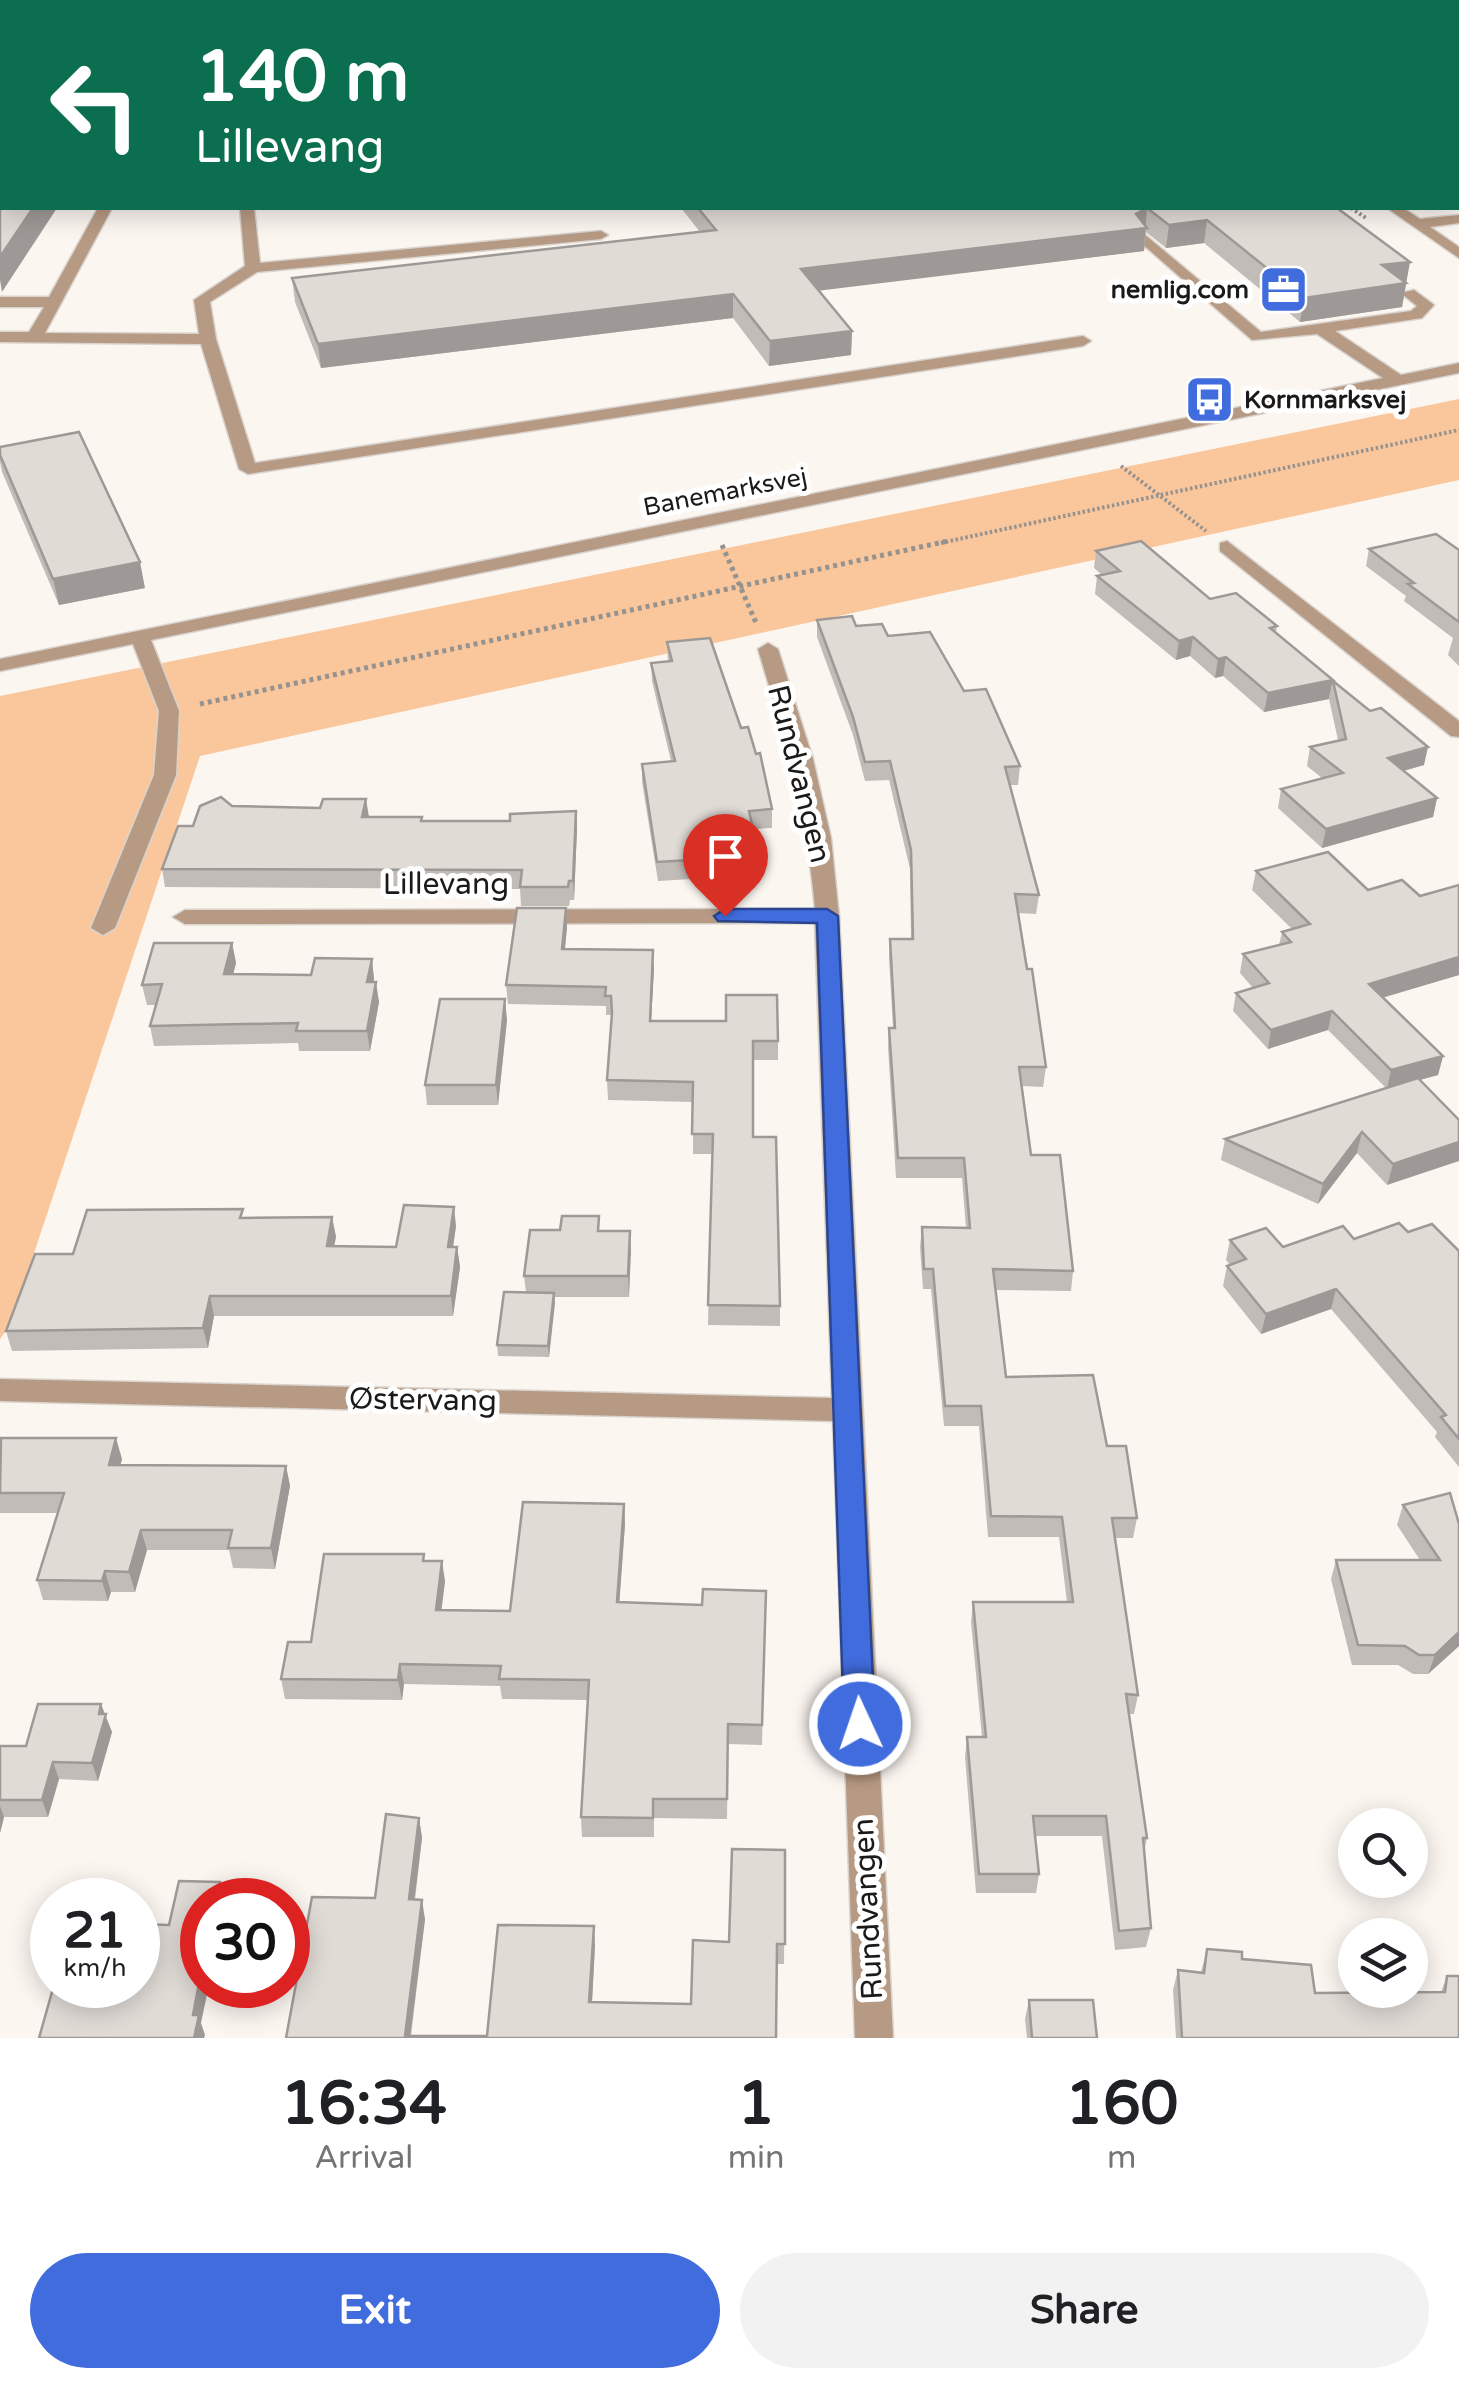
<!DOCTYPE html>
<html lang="en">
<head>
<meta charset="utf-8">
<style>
  :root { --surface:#fff; --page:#f2f2f2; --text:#202124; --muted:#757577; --accent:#416cde }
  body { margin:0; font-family:"Varela Round",sans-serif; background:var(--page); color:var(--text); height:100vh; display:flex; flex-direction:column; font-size:38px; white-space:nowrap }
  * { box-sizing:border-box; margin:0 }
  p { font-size:32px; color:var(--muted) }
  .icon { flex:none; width:55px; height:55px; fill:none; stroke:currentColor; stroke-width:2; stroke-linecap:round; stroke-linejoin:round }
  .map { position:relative; height:2038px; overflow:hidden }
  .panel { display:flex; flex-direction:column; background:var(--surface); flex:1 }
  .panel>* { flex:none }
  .hud { position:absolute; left:0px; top:0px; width:1460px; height:210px; box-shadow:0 5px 25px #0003; background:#0b6e4f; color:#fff; overflow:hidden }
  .fabs { position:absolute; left:1338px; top:1808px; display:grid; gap:20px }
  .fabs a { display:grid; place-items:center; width:90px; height:90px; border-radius:50%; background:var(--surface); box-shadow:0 5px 25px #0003; font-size:50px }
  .speed { position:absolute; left:30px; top:1878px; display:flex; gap:20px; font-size:50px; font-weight:700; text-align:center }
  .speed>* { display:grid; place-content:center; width:130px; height:130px; border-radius:50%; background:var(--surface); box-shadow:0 5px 25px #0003; line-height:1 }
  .speed small { font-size:25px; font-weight:400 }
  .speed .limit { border:15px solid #d22; background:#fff; color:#111 }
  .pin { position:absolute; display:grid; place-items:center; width:85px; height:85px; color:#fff; margin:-102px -42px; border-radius:50% 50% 50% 0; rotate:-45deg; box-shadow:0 0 10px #0007 }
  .pin .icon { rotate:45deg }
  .me { position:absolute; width:110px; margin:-55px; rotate:357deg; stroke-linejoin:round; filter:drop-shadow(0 0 8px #0008) }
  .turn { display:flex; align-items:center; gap:35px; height:210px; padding:0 30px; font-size:45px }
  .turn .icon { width:130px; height:130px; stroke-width:2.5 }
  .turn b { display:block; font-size:70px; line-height:85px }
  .eta { display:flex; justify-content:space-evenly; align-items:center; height:170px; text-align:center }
  .eta b { font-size:60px; font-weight:800; line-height:70px }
  .button { display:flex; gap:20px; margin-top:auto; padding:20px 30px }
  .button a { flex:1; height:115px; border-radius:60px; background:var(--accent); color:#fff; font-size:40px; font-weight:800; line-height:115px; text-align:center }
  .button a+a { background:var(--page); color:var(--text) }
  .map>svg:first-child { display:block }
  .green { fill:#fac79d }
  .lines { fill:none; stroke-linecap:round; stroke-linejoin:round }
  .minor-casing { stroke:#d8d3ce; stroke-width:3 }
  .path-far1 { stroke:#96928e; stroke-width:4; stroke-dasharray:2.5 2.5; stroke-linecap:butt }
  .path { stroke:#96928e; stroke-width:5; stroke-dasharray:4 4; stroke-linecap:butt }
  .minor { fill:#b79a83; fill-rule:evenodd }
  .wall { fill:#c2bcb8 }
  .shaded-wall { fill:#9e9996 }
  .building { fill:#e1dbd6; stroke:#9e9996; stroke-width:2.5 }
  .route { fill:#416cde; stroke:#2a4690; stroke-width:2.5 }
  .labels { text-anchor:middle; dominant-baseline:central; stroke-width:10; stroke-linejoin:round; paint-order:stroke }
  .far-poi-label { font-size:25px; font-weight:bold; fill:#1c1a18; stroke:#fff; text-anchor:end }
  .far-street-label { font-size:25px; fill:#1c1a18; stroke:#fff }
  .street-label { font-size:30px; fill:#1c1a18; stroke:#fff }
</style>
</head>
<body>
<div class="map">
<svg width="1459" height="2038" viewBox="0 0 1459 2038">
  <rect width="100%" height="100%" fill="#fcf6f1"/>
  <!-- green -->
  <polygon class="green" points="1459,399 1459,480 200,756 10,1325 0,1339 0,696"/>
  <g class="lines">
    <defs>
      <g id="minor">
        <polygon points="1096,0 1110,0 1112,2 1098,2"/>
        <rect x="0" y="125" width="2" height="8"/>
        <polygon points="98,208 112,208 45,333 199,334 194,300 245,266 240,208 254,208 260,263 601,231 608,235 601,239 257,272 210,302 216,339 255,463 1083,336 1091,341 1083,346 248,474 239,469 201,344 0,342 0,332 29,332 44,307 0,307 0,297 49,297"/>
        <polygon points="1387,208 1403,208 1420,219 1459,215 1459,223 1430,227 1459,247 1459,258"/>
        <polygon points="1144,234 1261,332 1411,311 1417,306 1401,293 1414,290 1434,305 1422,318 1335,331 1401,375 1459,363 1459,373 151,640 179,711 176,775 115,928 103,935 91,928 154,775 159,711 133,644 0,671 0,659 1383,378 1317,334 1252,340 1139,241 1137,238"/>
        <polygon points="1227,541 1459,721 1459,737 1451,736 1220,551 1220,543"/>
        <path d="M 768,643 L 778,649 L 813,759 L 831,838 L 839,916 L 893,2038 L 855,2038 L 833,1421 L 0,1401 L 0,1379 L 832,1398 L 815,923 L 185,924 L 173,917 L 185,910 L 815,909 C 807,815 785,739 758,649 Z"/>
      </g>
    </defs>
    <!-- minor casing -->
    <use href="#minor" class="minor-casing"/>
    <!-- path-far1 -->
    <g class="path-far1">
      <polyline points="1351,208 1366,218"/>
      <polyline points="1121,466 1206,531"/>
      <polyline points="936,544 1459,430"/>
    </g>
    <!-- path -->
    <g class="path">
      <polyline points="722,545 757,625"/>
      <polyline points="200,704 948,541"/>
    </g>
    <!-- minor -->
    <use href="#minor" class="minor"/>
  </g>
  <!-- wall -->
  <g class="wall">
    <polygon points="0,0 94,0 92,2 2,2"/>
    <polygon points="1230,0 1459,0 1459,201 1458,200 1458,2 1230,2"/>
    <polygon points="681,208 1337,208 1406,283 1402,307 1300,322 1204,243 1166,248 1146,232 1144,251 818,290 852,331 851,355 769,366 733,318 321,368 295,302 292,278 700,232"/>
    <polygon points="0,447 145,588 59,605 2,472 0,462"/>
    <polygon points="1369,549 1459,550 1459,666 1448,655 1453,638 1404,601 1406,596 1366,566"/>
    <polygon points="1096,551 1277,626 1276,633 1329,699 1264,712 1223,676 1215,678 1190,656 1176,660 1095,594 1097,576 1102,575 1094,568"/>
    <polygon points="817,620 856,626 888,636 964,691 1020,766 1018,785 1010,785 1039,895 1036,914 1018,913 1046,1067 1043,1087 1022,1086 1031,1155 1073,1271 1071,1291 996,1290 1006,1377 1107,1446 1137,1518 1133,1538 1115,1538 1138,1695 1134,1714 1129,1714 1147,1838 1144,1852 1151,1928 1146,1947 1115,1950 1102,1836 1035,1836 1039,1874 1036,1893 976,1893 965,1757 967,1737 982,1737 971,1622 973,1602 1067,1602 1059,1537 988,1537 979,1426 944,1426 931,1289 923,1289 920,1247 922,1227 966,1228 962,1178 896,1178 888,1047 889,1028 893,1028 889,958 890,939 911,939 910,869 889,780 865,781 853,735 817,637"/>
    <polygon points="667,642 741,728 772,809 772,828 753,829 759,856 758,875 658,881 642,782 642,764 671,761 652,681 651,663 668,662"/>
    <polygon points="1333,681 1424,765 1404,771 1437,798 1433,817 1322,848 1278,808 1281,789 1322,778 1307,766 1310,747 1338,740 1329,699"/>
    <polygon points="576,811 577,829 574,900 570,900 569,906 521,906 520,889 165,887 162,869 193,826 368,817 422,821 510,821"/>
    <polygon points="1256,871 1459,975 1382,998 1443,1056 1438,1075 1419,1080 1387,1185 1357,1153 1318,1204 1221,1160 1225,1139 1386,1088 1328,1030 1268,1049 1233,1011 1236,993 1253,988 1240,973 1243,954 1279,945 1282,932 1292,929 1252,890"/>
    <polygon points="567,927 565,949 654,969 651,1021 778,1041 778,1060 753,1060 753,1137 780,1306 780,1326 708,1325 712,1154 693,1154 693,1102 608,1100 607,1080 612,1015 606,1015 606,1006 508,1004 506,985"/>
    <polygon points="232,943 236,963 233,974 311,975 372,959 374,982 379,1002 370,1051 299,1051 298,1043 154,1046 150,1026 156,1005 147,1005 142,985"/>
    <polygon points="507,1020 498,1105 427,1105 425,1085"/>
    <polygon points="332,1217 336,1237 334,1246 396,1247 456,1226 453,1247 457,1247 460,1267 453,1316 214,1316 208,1348 12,1351 6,1331 73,1254 244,1218"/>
    <polygon points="600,1231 630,1231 629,1297 555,1297 549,1357 498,1356 497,1345 526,1292 524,1276"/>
    <polygon points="1408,1232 1459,1251 1459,1467 1435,1437 1437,1432 1331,1309 1261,1334 1223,1286 1227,1266 1230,1265 1226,1260 1230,1240 1283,1247"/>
    <polygon points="0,1441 122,1459 120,1465 286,1466 290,1486 275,1569 233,1568 229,1550 147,1550 135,1592 111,1592 108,1601 43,1600 37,1580 57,1513 0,1513"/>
    <polygon points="1450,1493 1459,1646 1428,1674 1413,1674 1398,1665 1352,1665 1331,1579 1336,1560 1420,1560 1397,1525 1403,1505"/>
    <polygon points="624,1504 625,1524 619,1602 702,1605 766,1591 762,1745 728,1744 727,1819 654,1818 654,1837 582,1837 581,1817 588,1700 502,1699 500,1686 404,1684 402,1700 285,1699 281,1679 311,1642 425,1561 445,1581 441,1610 510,1611"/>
    <polygon points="104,1714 112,1732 98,1781 59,1779 48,1817 4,1817 0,1833 0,1746 26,1746"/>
    <polygon points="419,1818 422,1838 415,1900 425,1919 411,2036 487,2036 595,1945 592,2002 691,2004 785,1850 784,1964 777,1964 776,2038 286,2038 375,1898"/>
    <polygon points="1207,1949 1242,1959 1315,1993 1441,1992 1447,1976 1459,2038 1176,2038 1173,1990 1178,1970 1201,1972"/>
    <polygon points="1029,2000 1097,2038 1027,2038 1025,2019"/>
  </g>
  <!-- shaded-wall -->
  <g class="shaded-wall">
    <polygon points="27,0 44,0 45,2 25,2"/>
    <polygon points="2,30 2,62 0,65 0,34"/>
    <polygon points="33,208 57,208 2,292 0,280 0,257"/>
    <polygon points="1147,208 1144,251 800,293 801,269 1136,214"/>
    <polygon points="1207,220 1204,243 1166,248 1169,225"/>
    <polygon points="1410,262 1402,307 1300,322 1304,298 1382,265"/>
    <polygon points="733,294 733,318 321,368 318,344"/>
    <polygon points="852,331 851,355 769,366 770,341"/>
    <polygon points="140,562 145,588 59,605 53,579"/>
    <polygon points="1193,637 1190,656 1176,660 1179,641"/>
    <polygon points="1226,657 1223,676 1215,678 1218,659"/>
    <polygon points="1333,680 1329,699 1264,712 1268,693"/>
    <polygon points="1428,747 1424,765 1384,776 1388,758"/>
    <polygon points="1437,798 1433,817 1322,848 1326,829"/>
    <polygon points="366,799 369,817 362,817"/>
    <polygon points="576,811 577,829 574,900 573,881"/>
    <polygon points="566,908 567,927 563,969 562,949"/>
    <polygon points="232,943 236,963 228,994 224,974"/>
    <polygon points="653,950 654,969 650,1040 650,1021"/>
    <polygon points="1459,957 1459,975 1364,1003 1369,984"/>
    <polygon points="372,959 374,979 369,1002 367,982"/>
    <polygon points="376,982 379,1002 370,1051 367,1031"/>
    <polygon points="505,999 507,1020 498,1105 496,1085"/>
    <polygon points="1332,1011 1328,1030 1268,1049 1271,1030"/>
    <polygon points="1443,1056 1438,1075 1387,1089 1391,1070"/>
    <polygon points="1362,1132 1357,1153 1318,1204 1323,1184"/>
    <polygon points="1459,1142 1459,1161 1387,1185 1393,1164"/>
    <polygon points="454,1207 456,1226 450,1267 448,1247"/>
    <polygon points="332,1217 336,1237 330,1266 327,1246"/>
    <polygon points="630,1231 631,1252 629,1297 628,1276"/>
    <polygon points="457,1247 460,1267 453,1316 451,1296"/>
    <polygon points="1336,1289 1331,1309 1261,1334 1266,1314"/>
    <polygon points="554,1293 555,1303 549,1357 548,1346"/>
    <polygon points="210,1296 214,1316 208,1348 203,1328"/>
    <polygon points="116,1438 122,1459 115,1486 109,1465"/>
    <polygon points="286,1466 290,1486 275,1569 271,1548"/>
    <polygon points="624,1504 625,1524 618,1622 617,1602"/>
    <polygon points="141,1530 147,1550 135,1592 129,1572"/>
    <polygon points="442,1561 445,1581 439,1630 436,1610"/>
    <polygon points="105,1571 111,1592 108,1601 102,1581"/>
    <polygon points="1459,1632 1459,1646 1428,1674 1435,1655"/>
    <polygon points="400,1664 404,1684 402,1700 398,1680"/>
    <polygon points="101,1704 112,1732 98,1781 92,1763"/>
    <polygon points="53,1762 59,1779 48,1817 42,1800"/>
    <polygon points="0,1806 4,1817 0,1833"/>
    <polygon points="419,1818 422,1838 412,1919 409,1899"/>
    <polygon points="220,1882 224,1900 216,1900"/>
    <polygon points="422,1900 425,1919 410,2038 405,2036"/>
    <polygon points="594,1926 595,1945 591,2021 589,2002"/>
    <polygon points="202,1967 202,1985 209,1985 201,2023 205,2035 204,2038 194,2038 193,2015"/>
  </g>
  <!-- building -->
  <g class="building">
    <polygon points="0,0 27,0 25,2 2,2 2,30 0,34"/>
    <polygon points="241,0 858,0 861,2 242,2"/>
    <polygon points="1233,0 1459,0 1459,169 1458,168 1458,2 1236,2"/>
    <polygon points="0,146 2,146 2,208 33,208 0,257"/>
    <polygon points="698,208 1337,208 1410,262 1382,265 1406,283 1304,298 1207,220 1169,225 1147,208 1136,214 1147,228 801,269 852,331 770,341 733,294 318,344 292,278 716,230"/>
    <polygon points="79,432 140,562 53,579 0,455 0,447"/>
    <polygon points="1436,534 1459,550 1459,622 1408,584 1414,583 1369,549"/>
    <polygon points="1141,541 1210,599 1236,593 1277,626 1270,628 1333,680 1268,693 1226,657 1218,659 1193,637 1179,641 1097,576 1120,571 1096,551"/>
    <polygon points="852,616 856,626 882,624 888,636 930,632 964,691 986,689 1020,766 1005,767 1039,895 1015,894 1027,969 1032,969 1046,1067 1019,1067 1031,1155 1060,1155 1073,1271 993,1269 1006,1377 1093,1375 1107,1446 1126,1446 1137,1518 1112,1518 1138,1695 1126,1694 1147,1838 1143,1838 1151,1928 1119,1931 1106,1816 1033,1816 1039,1874 979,1874 967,1737 986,1737 973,1602 1073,1602 1062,1517 991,1516 981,1406 945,1406 933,1269 924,1269 922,1227 970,1228 964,1158 898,1158 889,1028 895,1028 890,939 913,939 911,850 890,761 865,762 853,717 817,620"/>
    <polygon points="710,638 741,728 748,727 756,754 760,753 772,809 749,811 759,856 657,862 642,764 675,761 651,663 672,661 667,642"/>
    <polygon points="1333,681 1370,711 1381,708 1428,747 1388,758 1437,798 1326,829 1281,789 1343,773 1310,747 1346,739"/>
    <polygon points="221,797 232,806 320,808 323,799 366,799 362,817 422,817 421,821 510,821 510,814 576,811 573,881 569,881 568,887 520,887 522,870 162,869 178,826 193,826 200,806"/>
    <polygon points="1328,852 1368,890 1402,880 1420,896 1459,885 1459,957 1369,984 1443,1056 1391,1070 1332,1011 1271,1030 1236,993 1269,983 1243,954 1291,942 1282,932 1310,924 1256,871"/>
    <polygon points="517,908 566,908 562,949 653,950 650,1021 726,1021 726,995 777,995 778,1041 753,1041 753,1137 776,1137 780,1306 708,1305 713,1134 692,1134 693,1082 607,1080 612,1013 611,996 605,996 606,987 506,985"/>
    <polygon points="154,943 232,943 224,974 311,975 315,958 372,959 367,982 376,982 367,1031 296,1031 298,1023 150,1026 162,984 142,985"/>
    <polygon points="440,999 505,999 496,1085 425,1085"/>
    <polygon points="1418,1078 1459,1120 1459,1142 1393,1164 1362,1132 1323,1184 1225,1139"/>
    <polygon points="404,1205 454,1207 448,1247 457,1247 451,1296 210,1296 203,1328 6,1331 35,1254 73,1254 87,1210 243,1209 240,1218 332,1217 327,1246 396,1247"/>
    <polygon points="562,1216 599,1216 598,1231 630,1231 628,1276 524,1276 530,1230 560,1230"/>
    <polygon points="1399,1223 1408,1232 1432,1224 1459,1251 1459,1439 1441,1417 1446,1415 1336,1289 1266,1314 1227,1266 1246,1259 1230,1240 1266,1228 1283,1247 1343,1226 1354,1239"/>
    <polygon points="504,1292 554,1293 548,1346 497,1345"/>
    <polygon points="1,1438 116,1438 109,1465 286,1466 271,1548 228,1548 232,1530 141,1530 129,1572 105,1571 102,1581 37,1580 64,1493 0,1493"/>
    <polygon points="1450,1493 1459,1524 1459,1632 1435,1655 1419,1655 1405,1646 1358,1645 1336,1560 1440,1560 1403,1505"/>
    <polygon points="523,1502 624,1504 617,1602 702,1605 703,1589 766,1591 762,1725 728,1724 727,1799 653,1799 653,1818 581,1817 589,1680 499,1679 501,1666 400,1664 398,1680 281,1679 288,1642 311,1642 324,1554 424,1554 423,1561 442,1561 436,1610 510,1611"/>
    <polygon points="38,1704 101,1704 99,1714 106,1714 92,1763 53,1762 42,1800 0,1800 0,1746 26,1746"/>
    <polygon points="386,1814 419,1818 409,1899 422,1900 405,2036 487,2036 498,1925 594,1926 589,2002 691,2004 693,1940 729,1942 732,1849 785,1850 785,1944 777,1944 776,2038 286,2038 312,1897 375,1898"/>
    <polygon points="179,1881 220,1882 216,1900 202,1900 202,1967 193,2015 199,2015 194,2038 39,2038 54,1985 138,1985 138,1924 169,1925"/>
    <polygon points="1207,1949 1242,1952 1242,1959 1311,1965 1315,1993 1445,1992 1447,1976 1459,1976 1459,2038 1182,2038 1178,1970 1204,1973"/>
    <polygon points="1029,2000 1093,2000 1097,2038 1032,2038"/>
  </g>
  <!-- route -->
  <polygon class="route" points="725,909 827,909 838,916 875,1724 871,1734 860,1738 849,1734 844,1724 817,923 718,921 714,916"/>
  <!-- icons -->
  <defs>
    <symbol id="office-square" viewBox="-11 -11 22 22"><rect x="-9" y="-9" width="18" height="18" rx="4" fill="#416cde" stroke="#fff"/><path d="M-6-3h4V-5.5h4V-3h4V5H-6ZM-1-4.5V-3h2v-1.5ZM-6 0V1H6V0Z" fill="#fff"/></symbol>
    <symbol id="bus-square" viewBox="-11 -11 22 22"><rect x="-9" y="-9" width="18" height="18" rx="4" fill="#416cde" stroke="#fff"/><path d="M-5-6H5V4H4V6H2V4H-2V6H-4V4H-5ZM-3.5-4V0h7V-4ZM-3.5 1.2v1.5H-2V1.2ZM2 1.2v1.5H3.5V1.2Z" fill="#fff"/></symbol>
  </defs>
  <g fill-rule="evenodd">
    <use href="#office-square" x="1256" y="262" width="55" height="55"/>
    <use href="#bus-square" x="1182" y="372" width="55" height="55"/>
  </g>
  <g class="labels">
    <!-- far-poi labels -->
    <g class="far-poi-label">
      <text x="1249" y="290">nemlig.com</text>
      <text x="1244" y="400" text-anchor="start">Kornmarksvej</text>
    </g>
    <!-- far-street labels -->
    <g class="far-street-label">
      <text transform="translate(725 492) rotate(-11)">Banemarksvej</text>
    </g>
    <!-- street labels -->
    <g class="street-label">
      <text transform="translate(799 774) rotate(76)">Rundvangen</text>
      <text x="446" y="884">Lillevang</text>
      <text transform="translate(423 1400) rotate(1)">Østervang</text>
      <text transform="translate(868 1909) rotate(-93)">Rundvangen</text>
    </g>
  </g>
</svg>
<div class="fabs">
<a><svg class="icon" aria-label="search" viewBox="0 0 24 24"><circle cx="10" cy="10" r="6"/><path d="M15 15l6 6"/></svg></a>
<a><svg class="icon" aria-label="layers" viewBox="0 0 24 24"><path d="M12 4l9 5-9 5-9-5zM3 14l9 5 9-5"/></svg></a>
</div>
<div class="speed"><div>21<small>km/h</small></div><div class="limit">30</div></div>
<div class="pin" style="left:725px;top:916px;background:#d93025"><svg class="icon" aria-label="arrive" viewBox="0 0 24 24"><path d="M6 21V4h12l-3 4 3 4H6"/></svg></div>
<svg class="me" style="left:860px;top:1724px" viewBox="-20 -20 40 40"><circle r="17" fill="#416cde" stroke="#fff" stroke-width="3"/><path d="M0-11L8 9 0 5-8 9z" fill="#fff"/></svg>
<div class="hud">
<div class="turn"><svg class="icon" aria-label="left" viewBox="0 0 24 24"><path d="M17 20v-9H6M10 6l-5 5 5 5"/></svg><div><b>140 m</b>Lillevang</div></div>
</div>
</div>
<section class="panel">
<div class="eta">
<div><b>16:34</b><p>Arrival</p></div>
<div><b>1</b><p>min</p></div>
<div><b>160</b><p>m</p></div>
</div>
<div class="button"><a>Exit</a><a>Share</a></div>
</section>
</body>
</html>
